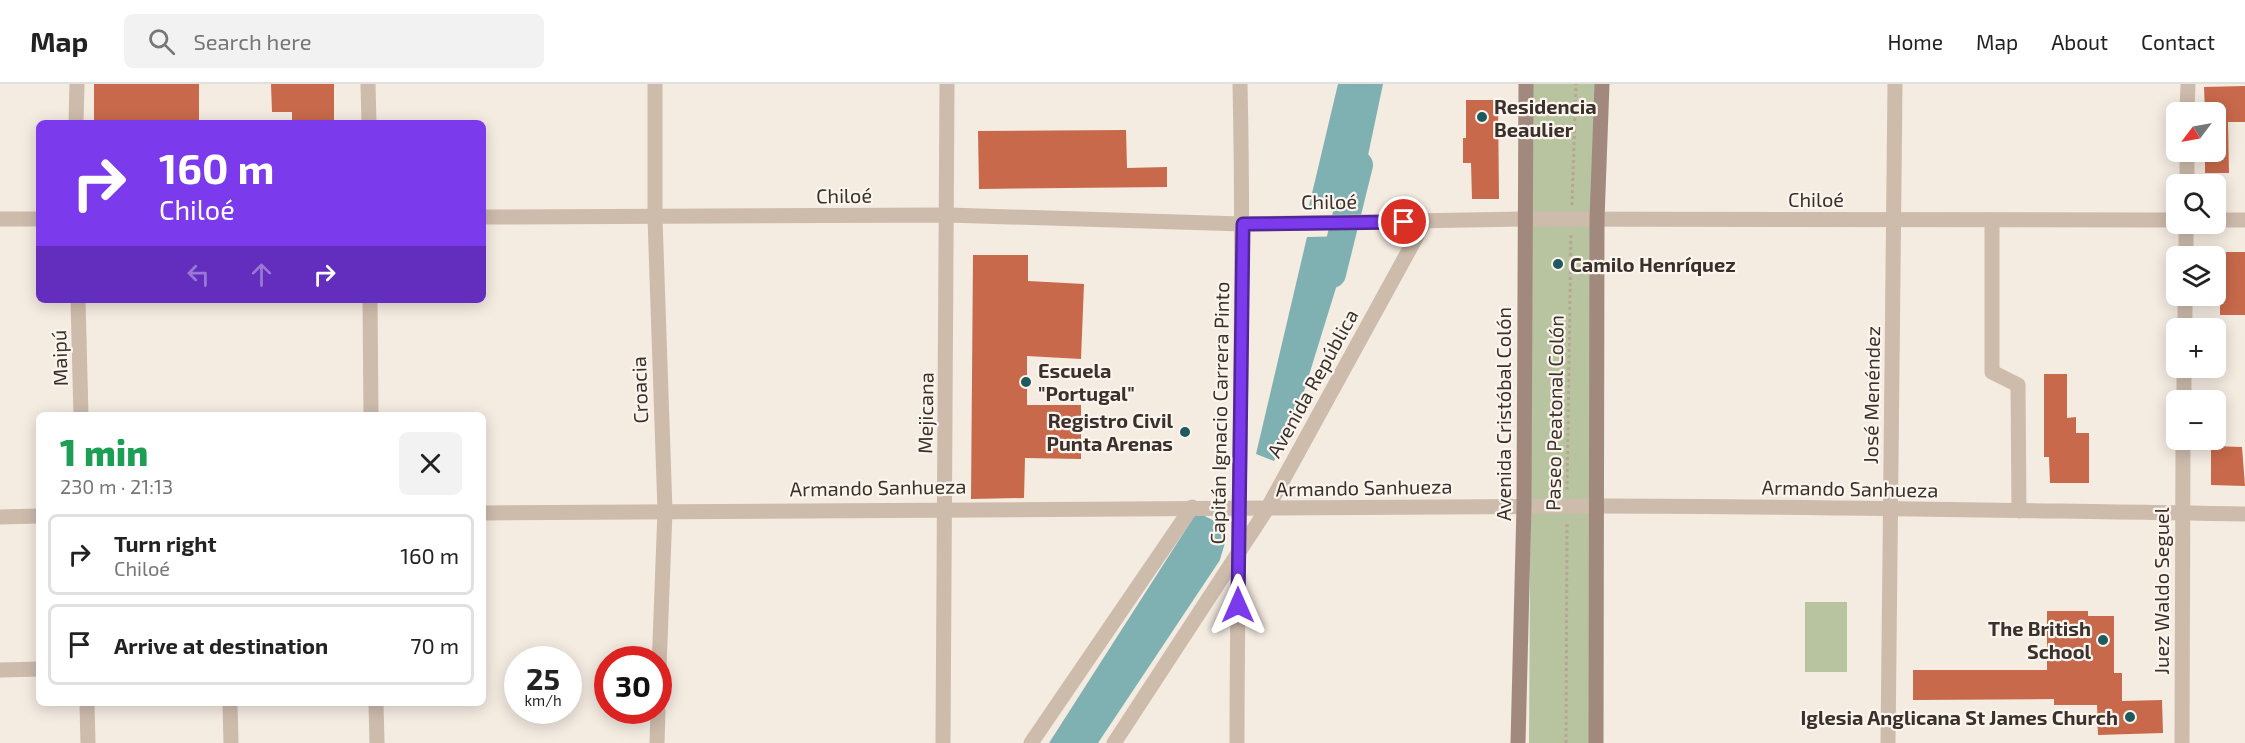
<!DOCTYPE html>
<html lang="en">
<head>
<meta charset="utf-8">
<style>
  :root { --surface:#fff; --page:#f2f2f2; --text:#222; --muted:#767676; --line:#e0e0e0 }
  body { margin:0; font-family:"Exo 2",sans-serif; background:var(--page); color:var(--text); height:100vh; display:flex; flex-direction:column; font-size:22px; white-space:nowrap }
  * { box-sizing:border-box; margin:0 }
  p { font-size:20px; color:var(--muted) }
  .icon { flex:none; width:33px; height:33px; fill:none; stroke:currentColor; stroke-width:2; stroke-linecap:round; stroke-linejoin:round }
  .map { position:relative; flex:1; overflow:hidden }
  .side { position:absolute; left:36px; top:328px; width:450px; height:294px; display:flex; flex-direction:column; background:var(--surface); border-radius:9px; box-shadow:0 3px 15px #0003 }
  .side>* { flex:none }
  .banner { position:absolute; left:36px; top:36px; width:450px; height:183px; border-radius:9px; box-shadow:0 3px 15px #0003; background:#7c3aed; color:#fff; overflow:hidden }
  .needle { width:39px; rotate:238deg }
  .tools { position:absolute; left:2166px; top:18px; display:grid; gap:12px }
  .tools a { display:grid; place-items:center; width:60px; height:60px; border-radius:9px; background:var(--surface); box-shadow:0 3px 15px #0003; font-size:30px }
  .speed { position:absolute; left:504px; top:562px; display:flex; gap:12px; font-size:30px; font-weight:700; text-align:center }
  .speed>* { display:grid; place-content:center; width:78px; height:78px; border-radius:50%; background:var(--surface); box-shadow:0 3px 15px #0003; line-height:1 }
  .speed small { font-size:15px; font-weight:400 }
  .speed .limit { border:9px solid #d22; background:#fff; color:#111 }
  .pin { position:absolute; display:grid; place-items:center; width:51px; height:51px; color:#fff; margin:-26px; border:3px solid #fff; border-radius:50%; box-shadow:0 2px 6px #0007 }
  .me { position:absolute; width:66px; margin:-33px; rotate:0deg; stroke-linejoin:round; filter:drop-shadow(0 0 4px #0008) }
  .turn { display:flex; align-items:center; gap:21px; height:126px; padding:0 24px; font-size:27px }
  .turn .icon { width:78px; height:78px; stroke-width:2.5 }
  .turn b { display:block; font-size:42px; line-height:51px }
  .lanes { display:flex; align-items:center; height:57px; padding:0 24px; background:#0003; justify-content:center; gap:30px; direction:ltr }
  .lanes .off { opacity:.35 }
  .round { display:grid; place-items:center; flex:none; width:63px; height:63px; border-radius:9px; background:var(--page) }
  .headline { display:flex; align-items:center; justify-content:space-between; height:102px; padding:0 24px }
  h1 { font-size:36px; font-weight:800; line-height:45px; color:#1e9e55 }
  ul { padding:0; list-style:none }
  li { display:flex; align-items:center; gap:18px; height:81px; margin:0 12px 9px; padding:0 12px; border:3px solid var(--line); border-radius:9px }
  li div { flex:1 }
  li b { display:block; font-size:22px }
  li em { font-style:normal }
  header { display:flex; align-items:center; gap:36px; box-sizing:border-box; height:84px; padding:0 30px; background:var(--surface); border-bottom:2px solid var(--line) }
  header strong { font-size:28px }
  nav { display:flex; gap:33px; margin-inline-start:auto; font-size:21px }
  .search { width:420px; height:54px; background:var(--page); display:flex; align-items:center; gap:15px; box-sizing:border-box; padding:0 21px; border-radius:9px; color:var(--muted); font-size:22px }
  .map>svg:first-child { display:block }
  .green { fill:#b8c4a0 }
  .water { fill:#7fb0b2 }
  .pier { fill:#f4ebe1 }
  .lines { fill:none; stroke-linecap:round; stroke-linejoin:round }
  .river { stroke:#7fb0b2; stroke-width:28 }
  .building { fill:#c8694b }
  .path { stroke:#b9a596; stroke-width:3; stroke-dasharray:3 3; stroke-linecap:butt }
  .minor { stroke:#cdbbac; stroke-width:15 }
  .tertiary { stroke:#cdbbac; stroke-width:15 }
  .secondary { stroke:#a18a7d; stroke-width:15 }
  .route-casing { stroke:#51269a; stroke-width:15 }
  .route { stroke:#7c3aed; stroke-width:10 }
  .poi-dot { fill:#1f5a5e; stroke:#fbf5ee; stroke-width:2 }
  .labels { text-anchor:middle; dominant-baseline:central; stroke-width:4.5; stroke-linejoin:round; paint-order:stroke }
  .poi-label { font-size:20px; font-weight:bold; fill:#3b302b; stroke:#fbf5ee; text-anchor:start }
  .street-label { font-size:20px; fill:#3b302b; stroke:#fbf5ee }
</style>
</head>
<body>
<header>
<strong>Map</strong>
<div class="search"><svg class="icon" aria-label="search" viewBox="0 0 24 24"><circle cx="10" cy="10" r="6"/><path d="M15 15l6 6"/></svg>Search here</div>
<nav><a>Home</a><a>Map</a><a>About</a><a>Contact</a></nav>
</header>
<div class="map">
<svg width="2245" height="659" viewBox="0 0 2245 659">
  <rect width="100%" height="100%" fill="#f4ebe1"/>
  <!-- green -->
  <g class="green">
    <polygon points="1533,0 1601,0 1593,659 1529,659"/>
    <rect x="1805" y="518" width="42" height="70"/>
  </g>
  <!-- water -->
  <g class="water">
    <polygon points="1338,0 1383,0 1358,119 1309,122"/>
    <polygon points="1352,152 1301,317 1274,377 1256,370 1307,153"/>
    <polygon points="1197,428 1219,439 1226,456 1220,476 1098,659 1049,659"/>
  </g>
  <!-- pier -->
  <polygon class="pier" points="1198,425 1221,438 1229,456 1223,476 1220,476 1226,456 1219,439 1197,428"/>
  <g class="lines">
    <!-- river -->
    <polyline class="river" points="1332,190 1359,81"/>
  </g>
  <!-- building -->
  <g class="building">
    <rect x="94" y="0" width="105" height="39"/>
    <polygon points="271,0 334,0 334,39 292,39 292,28 272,28"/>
    <polygon points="2245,2 2245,38 2228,38 2229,89 2205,89 2205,68 2216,68 2216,28 2205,28 2204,3"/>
    <polygon points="1466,16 1498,16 1499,115 1472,115 1471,79 1463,79 1463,54 1466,54"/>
    <polygon points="1126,46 1127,84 1167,83 1167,103 979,105 978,47"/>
    <polygon points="2216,168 2245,168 2245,231 2220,231 2220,221 2216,221"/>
    <polygon points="973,171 1028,171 1028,197 1084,200 1081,275 1027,272 1027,321 1081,321 1081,375 1025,374 1024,414 971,415"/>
    <polygon points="2044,290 2067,290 2067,334 2076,333 2076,349 2089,349 2089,399 2050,399 2049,373 2044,373"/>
    <polygon points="2211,362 2242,363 2245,402 2211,401"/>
    <polygon points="2047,527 2088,527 2088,532 2114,532 2114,589 2122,589 2122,617 2162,616 2163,649 2098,651 2097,621 2054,621 2054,615 1913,616 1913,586 2047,586"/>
  </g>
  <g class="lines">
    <!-- path -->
    <g class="path">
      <polyline points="1572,121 1576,0"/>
      <polyline points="1567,406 1571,149"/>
      <polyline points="1566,659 1567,437"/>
    </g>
    <!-- minor -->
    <g class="minor">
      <polyline points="368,0 369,39"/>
      <polyline points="655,0 655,134 665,427 658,610"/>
      <polyline points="76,39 77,0"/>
      <polyline points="483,133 948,131 1243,140 1524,135"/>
      <polyline points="0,135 39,135"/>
      <polyline points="1992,136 1992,288 2018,301 2019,427"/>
      <polyline points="78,216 81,332"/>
      <polyline points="370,216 371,332"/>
      <path d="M 483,429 C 855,425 1227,422 1599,422 C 1814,422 2030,427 2245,430"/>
      <polyline points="0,433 39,432"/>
      <polyline points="0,586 39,585"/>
      <polyline points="87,620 88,659"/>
      <polyline points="230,620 231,659"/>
      <polyline points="376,620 377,659"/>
      <polyline points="657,659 658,627"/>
      <polyline points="943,659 947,0"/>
      <polyline points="1031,659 1192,423"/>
      <polyline points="1114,659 1267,425 1424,139"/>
      <path d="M 1237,659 C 1237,439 1245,220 1240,0"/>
      <polyline points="1888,659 1895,0"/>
    </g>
    <!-- tertiary -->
    <g class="tertiary">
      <polyline points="2187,28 2188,0"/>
      <polyline points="2187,100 2187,68"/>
      <polyline points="1524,135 2176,136"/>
      <polyline points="2216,136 2245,136"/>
      <polyline points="2186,172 2186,140"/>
      <polyline points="2185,244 2185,212"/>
      <polyline points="2184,316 2184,284"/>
      <polyline points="2182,659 2183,356"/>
    </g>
    <!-- secondary -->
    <g class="secondary">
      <polyline points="1518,659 1524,422 1526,0"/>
      <polyline points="1596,659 1597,135 1602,0"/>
    </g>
  </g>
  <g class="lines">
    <defs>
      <polyline id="route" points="1238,521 1243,140 1404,138"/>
    </defs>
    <!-- route casing -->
    <use href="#route" class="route-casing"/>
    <!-- route -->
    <use href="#route" class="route"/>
  </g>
  <!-- markers -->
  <g class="poi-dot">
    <circle cx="1482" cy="33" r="6"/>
    <circle cx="1558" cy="180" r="6"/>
    <circle cx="1026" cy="298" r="6"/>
    <circle cx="1185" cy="348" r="6"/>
    <circle cx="2103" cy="556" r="6"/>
    <circle cx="2130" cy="633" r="6"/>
  </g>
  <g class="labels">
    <!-- poi labels -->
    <g class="poi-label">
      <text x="1494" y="22">Residencia<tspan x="1494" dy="23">Beaulier</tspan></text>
      <text x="1570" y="180">Camilo Henríquez</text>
      <text x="1038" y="286">Escuela<tspan x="1038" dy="23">"Portugal"</tspan></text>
      <text x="1173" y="336" text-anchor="end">Registro Civil<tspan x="1173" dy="23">Punta Arenas</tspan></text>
      <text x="2091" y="544" text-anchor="end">The British<tspan x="2091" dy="23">School</tspan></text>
      <text x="2118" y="633" text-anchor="end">Iglesia Anglicana St James Church</text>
    </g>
    <!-- street labels -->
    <g class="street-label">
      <text transform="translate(844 111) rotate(-1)">Chiloé</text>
      <text x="1816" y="115">Chiloé</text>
      <text transform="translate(1329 117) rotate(-1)">Chiloé</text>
      <text transform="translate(59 274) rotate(-92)">Maipú</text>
      <text transform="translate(1312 299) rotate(-61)">Avenida República</text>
      <text transform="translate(639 306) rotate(-92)">Croacia</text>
      <text transform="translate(1871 311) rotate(-89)">José Menéndez</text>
      <text transform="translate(925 329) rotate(-89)">Mejicana</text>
      <text transform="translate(1219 329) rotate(-89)">Capitán Ignacio Carrera Pinto</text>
      <text transform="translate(1554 329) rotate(-89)">Paseo Peatonal Colón</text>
      <text transform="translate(1503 330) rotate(-90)">Avenida Cristóbal Colón</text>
      <text transform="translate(878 403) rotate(-1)">Armando Sanhueza</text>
      <text transform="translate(1364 403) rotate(-1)">Armando Sanhueza</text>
      <text transform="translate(1850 404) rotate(1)">Armando Sanhueza</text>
      <text transform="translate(2161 507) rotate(-90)">Juez Waldo Seguel</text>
    </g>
  </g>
</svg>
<div class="tools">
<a><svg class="needle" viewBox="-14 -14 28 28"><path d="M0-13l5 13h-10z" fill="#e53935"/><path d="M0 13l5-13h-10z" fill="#767676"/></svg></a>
<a><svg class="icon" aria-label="search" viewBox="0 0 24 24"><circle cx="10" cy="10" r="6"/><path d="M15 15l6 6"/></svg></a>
<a><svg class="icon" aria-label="layers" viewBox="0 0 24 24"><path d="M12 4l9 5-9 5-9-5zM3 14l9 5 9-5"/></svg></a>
<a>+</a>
<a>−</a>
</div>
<div class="speed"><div>25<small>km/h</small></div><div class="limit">30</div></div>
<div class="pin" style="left:1404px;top:138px;background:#d93025"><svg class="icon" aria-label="arrive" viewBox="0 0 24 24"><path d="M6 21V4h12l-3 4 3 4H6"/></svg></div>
<svg class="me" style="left:1238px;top:521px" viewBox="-20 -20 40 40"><path d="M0-17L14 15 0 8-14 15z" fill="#7c3aed" stroke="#fff" stroke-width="4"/></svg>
<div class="banner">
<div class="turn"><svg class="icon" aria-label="right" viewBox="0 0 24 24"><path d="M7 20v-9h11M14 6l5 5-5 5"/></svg><div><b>160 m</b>Chiloé</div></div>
<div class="lanes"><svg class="icon off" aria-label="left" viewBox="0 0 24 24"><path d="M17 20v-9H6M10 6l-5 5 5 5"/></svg><svg class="icon off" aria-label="ahead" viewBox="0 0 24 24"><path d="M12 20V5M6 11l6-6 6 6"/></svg><svg class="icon" aria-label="right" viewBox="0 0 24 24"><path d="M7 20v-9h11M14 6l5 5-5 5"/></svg></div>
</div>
<section class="side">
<div class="headline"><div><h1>1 min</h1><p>230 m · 21:13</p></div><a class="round"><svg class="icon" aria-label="close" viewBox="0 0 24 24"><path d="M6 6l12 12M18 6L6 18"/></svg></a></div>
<ul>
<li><svg class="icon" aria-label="right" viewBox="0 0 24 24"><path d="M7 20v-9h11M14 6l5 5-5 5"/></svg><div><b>Turn right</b><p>Chiloé</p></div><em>160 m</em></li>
<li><svg class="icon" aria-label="arrive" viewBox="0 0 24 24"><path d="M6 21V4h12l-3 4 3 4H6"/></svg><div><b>Arrive at destination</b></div><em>70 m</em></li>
</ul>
</section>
</div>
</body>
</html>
